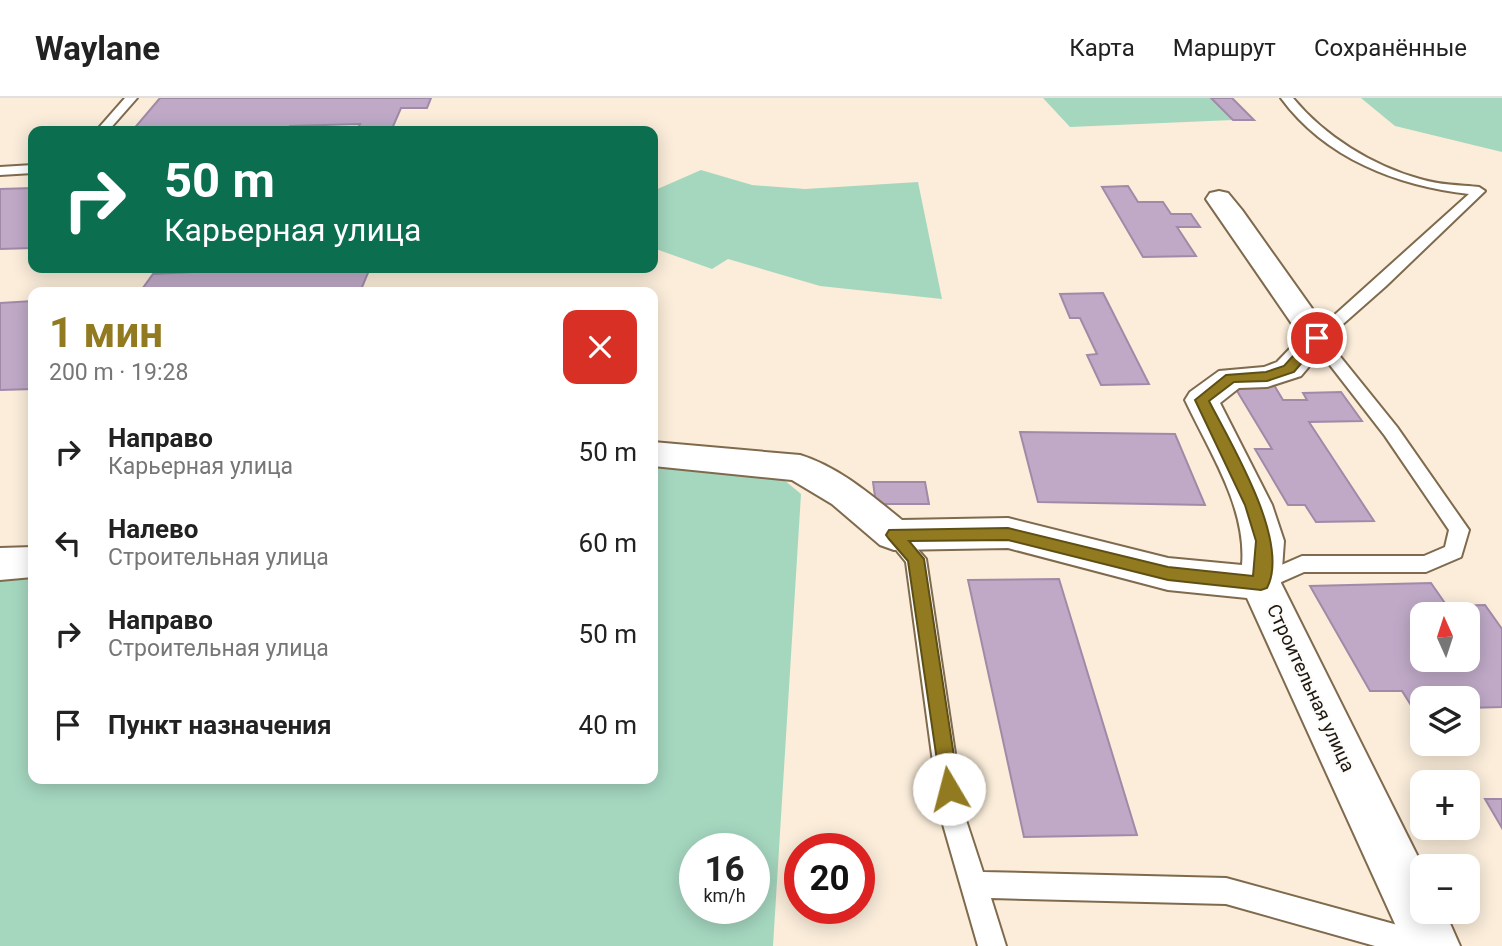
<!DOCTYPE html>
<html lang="ru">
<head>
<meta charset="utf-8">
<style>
  :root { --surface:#fff; --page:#f2f2f2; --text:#222; --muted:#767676; --line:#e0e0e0; --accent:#917a20 }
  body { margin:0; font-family:Roboto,sans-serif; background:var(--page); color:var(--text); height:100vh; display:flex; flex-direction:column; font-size:26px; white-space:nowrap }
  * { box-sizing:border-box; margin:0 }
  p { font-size:23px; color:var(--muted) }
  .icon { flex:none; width:38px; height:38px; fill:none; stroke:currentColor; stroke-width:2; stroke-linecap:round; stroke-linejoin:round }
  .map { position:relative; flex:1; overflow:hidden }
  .side { position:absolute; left:28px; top:189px; width:630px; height:497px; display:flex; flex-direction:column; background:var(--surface); border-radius:14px; box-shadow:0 4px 18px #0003 }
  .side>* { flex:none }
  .banner { position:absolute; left:28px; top:28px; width:630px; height:147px; border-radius:14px; box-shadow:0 4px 18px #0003; background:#0b6e4f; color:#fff; overflow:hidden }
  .needle { width:46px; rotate:357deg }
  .buttons { position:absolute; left:1410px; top:504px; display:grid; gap:14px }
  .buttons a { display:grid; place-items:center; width:70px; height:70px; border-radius:14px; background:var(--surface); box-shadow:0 4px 18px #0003; font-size:35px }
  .speed { position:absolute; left:679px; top:735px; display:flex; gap:14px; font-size:35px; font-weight:700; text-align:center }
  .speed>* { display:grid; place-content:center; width:91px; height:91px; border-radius:50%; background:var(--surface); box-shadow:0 4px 18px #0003; line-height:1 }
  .speed small { font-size:18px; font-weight:400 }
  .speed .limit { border:10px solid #d22; background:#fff; color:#111 }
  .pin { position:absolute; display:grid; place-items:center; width:60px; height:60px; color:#fff; margin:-30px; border:4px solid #fff; border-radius:50%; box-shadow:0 2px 7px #0007 }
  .me { position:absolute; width:77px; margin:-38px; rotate:352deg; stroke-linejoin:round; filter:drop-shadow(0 0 5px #0008) }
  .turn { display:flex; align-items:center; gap:24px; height:147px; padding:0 21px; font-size:32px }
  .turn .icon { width:91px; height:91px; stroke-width:2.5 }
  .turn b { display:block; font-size:49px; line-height:60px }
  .round { display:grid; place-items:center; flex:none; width:74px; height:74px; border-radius:14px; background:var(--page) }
  .summary { display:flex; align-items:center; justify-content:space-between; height:119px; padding:0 21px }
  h1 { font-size:42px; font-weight:700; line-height:52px; color:var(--accent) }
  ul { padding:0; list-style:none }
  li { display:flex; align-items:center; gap:21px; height:91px; padding:0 21px }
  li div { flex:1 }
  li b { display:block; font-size:26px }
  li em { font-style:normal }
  header { display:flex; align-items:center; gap:42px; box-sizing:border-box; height:98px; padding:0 35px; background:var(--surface); border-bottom:2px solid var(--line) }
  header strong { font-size:33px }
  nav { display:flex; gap:38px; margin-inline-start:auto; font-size:24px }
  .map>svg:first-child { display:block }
  .green { fill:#a5d7bf; fill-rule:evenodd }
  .building { fill:#bfa9c7; stroke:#a08aa8; stroke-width:2; fill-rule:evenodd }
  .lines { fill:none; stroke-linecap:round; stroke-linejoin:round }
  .lane-casing { stroke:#7f6a4d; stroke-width:4 }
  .street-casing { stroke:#7f6a4d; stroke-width:4 }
  .lane { fill:#fff; fill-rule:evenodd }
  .street { fill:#fff; fill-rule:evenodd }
  .route { fill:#917a20; stroke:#5e4f15; stroke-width:2 }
  .labels { text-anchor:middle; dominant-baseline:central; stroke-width:5; stroke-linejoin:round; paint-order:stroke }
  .street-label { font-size:19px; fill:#21180d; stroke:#fcfcfc }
</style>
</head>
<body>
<header>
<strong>Waylane</strong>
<nav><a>Карта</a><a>Маршрут</a><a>Сохранённые</a></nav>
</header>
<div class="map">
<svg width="1502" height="848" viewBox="0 0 1502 848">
  <rect width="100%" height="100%" fill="#fbedda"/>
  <!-- green -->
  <g class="green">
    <polygon points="1043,0 1211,0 1233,22 1070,29"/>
    <polygon points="1361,0 1502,0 1502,54 1395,28"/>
    <polygon points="701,72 752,87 805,91 918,84 942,201 820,188 728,161 712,171 653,150 653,93"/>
    <path d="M 653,368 L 777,376 L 801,396 L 773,848 L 0,848 L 0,481 L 33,477 L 33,681 L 653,681 ZM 695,751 L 754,751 L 754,810 L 695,810 Z"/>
  </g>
  <!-- building -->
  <g class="building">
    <polygon points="160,0 431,0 427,10 401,10 391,33 357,33 360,26 290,28 287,33 132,33"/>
    <polygon points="1211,0 1232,0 1254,22 1233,22"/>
    <polygon points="1128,88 1138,104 1163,104 1171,116 1191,116 1200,129 1177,129 1196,158 1143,159 1102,89"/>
    <polygon points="33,90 33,150 0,151 0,91"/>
    <polygon points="275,170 370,170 360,194 140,194 153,176"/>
    <polygon points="1103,195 1149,286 1101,287 1087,257 1097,256 1080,220 1070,220 1060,196"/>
    <polygon points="33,203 33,291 0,292 0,205"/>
    <polygon points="1274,287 1283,302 1307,302 1303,295 1341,294 1362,323 1309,324 1374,423 1316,424 1305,407 1288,407 1255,351 1272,351 1234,288"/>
    <polygon points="1020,334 1175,336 1205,407 1038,404"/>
    <polygon points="873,384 925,384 929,406 876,406"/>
    <polygon points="1059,481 1137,737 1024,739 968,482"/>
    <path d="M 1431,485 L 1447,508 L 1485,507 L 1502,531 L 1502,609 L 1468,610 L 1468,600 L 1423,600 L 1423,612 L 1414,612 L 1402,593 L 1370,593 L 1310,488 ZM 1423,516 L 1468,516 L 1468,562 L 1423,562 Z"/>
    <polygon points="1485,701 1502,701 1502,730"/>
  </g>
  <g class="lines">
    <defs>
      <g id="lane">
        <polygon points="125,0 137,0 108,33 96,33"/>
        <path d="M 1281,0 L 1293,0 C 1324,38 1373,68 1420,81 C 1439,87 1459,87 1479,89 L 1485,93 L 1386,188 L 1326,241 L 1397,329 L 1469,432 L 1461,459 L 1426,474 L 1304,474 L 1261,493 L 1254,491 L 1251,485 L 1254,479 L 1302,458 L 1424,458 L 1445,449 L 1449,432 L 1385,338 L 1309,240 L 1469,96 C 1397,88 1325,60 1281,0 Z"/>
        <polygon points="33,67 33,75 0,77 0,69"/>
        <polygon points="894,430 901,432 926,461 964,716 983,774 1226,780 1423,834 1433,838 1437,848 1375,848 1226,806 991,800 1006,848 978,848 940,716 906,464 884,437 887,432"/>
      </g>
      <g id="street">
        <path d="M 1219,93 L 1228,95 L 1242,112 L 1333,240 L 1301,278 L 1267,289 L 1239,290 L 1220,305 L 1272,407 L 1284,443 L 1281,485 L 1423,769 L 1423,814 L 1445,814 L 1460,848 L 1405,848 L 1247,500 L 1168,492 L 1008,450 L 894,452 L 880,447 L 832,406 L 792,382 L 653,368 L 653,344 L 800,357 C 839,369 871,397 902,422 L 1008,420 L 1168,460 L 1242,467 C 1247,410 1209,353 1185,302 L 1190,294 L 1219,273 L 1264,269 L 1277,264 L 1301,239 L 1206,101 L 1210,95 Z"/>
        <polygon points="33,449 33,479 0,482 0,450"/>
      </g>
    </defs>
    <!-- lane casing -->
    <use href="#lane" class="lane-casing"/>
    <!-- street casing -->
    <use href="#street" class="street-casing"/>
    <!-- lane -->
    <use href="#lane" class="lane"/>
    <!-- street -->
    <use href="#street" class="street"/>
  </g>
  <!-- route -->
  <path class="route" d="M 1317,236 L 1323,240 L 1294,274 L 1267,283 L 1234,284 L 1209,303 C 1231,346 1291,444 1267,490 L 1261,492 L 1168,482 L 1008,442 L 909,443 L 924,461 L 959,691 L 956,697 L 949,700 L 942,697 L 908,463 L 889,441 L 886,437 L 889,432 L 1008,430 L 1168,469 L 1253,478 L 1256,443 L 1245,407 L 1195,302 L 1226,277 L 1266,274 L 1284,268 L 1312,237 Z"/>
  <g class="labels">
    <!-- street labels -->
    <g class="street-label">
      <text transform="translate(1311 590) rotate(65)">Строительная улица</text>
    </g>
  </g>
</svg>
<div class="buttons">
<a><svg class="needle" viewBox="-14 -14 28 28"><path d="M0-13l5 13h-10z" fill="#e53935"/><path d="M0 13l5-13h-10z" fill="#767676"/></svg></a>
<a><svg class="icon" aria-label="layers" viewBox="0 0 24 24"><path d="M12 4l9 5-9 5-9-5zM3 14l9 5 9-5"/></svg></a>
<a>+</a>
<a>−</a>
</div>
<div class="speed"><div>16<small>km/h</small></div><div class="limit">20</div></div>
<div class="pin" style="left:1317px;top:240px;background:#d93025"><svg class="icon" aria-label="arrive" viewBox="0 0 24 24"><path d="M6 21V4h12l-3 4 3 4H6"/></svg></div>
<svg class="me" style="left:949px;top:691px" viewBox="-20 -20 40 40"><circle r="19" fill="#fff"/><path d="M0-13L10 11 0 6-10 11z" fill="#917a20"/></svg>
<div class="banner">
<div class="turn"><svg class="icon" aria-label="right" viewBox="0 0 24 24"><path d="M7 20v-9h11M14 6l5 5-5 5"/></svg><div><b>50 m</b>Карьерная улица</div></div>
</div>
<section class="side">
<div class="summary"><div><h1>1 мин</h1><p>200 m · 19:28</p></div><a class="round" style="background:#d93025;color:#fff"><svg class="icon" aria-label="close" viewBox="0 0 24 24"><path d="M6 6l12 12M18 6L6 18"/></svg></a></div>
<ul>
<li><svg class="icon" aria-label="right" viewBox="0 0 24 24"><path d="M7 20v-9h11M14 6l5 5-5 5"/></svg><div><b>Направо</b><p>Карьерная улица</p></div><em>50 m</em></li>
<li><svg class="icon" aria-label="left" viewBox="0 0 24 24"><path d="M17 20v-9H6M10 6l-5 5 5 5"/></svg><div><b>Налево</b><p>Строительная улица</p></div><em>60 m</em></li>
<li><svg class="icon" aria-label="right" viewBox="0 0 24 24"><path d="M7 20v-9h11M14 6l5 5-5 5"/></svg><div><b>Направо</b><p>Строительная улица</p></div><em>50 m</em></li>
<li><svg class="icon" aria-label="arrive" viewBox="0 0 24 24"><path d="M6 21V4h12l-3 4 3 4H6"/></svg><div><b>Пункт назначения</b></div><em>40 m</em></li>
</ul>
</section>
</div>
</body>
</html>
